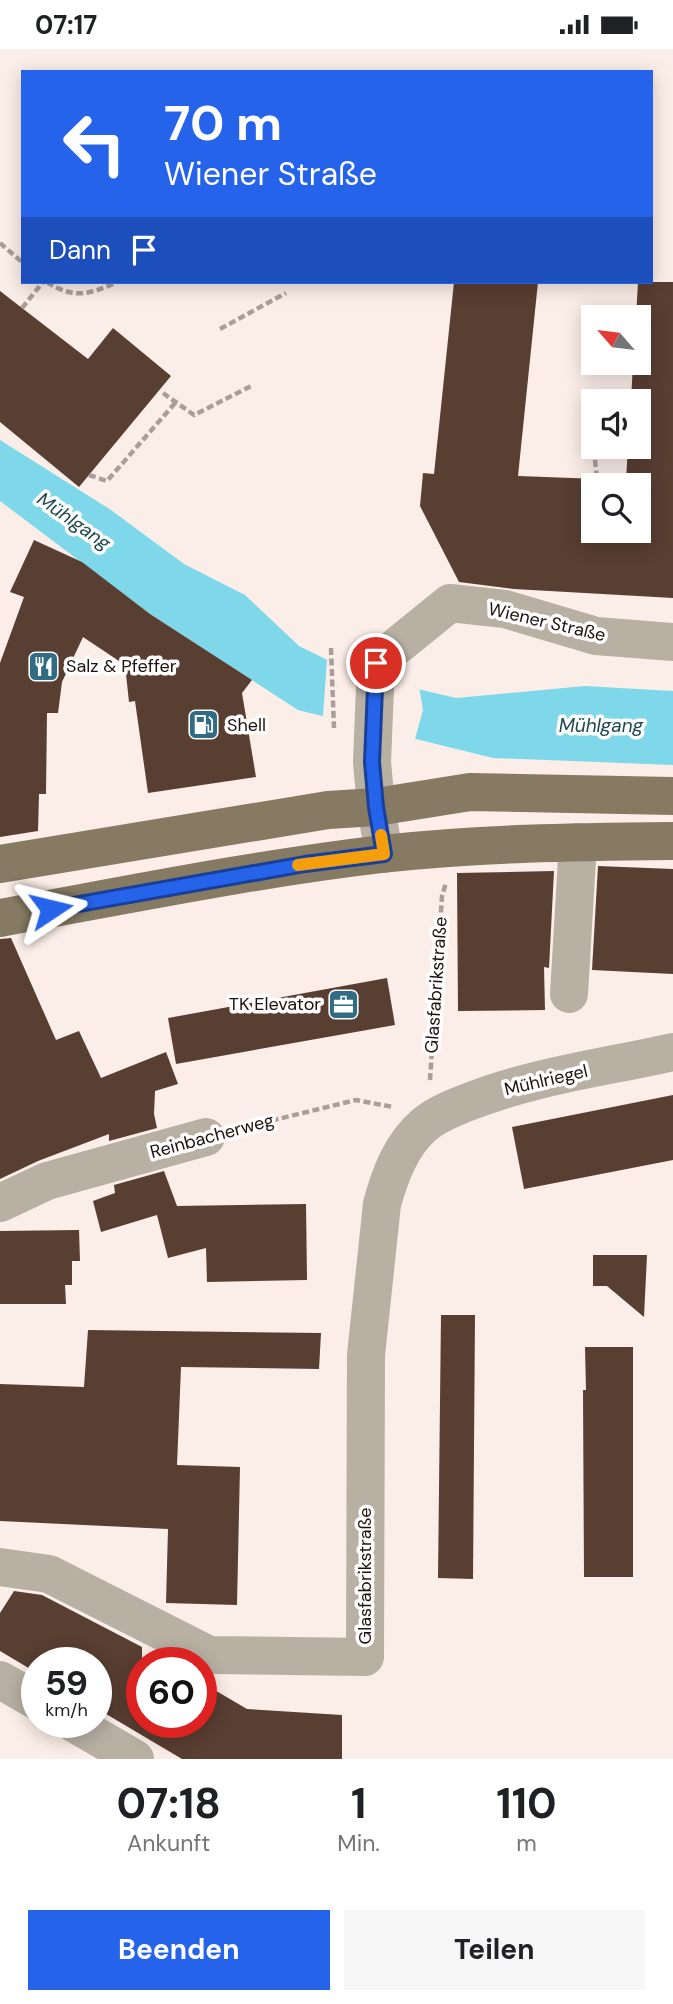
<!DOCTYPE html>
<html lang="de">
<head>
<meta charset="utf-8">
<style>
  :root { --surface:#fff; --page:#f6f6f6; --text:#202124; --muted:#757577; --accent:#2563eb }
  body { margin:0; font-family:"DM Sans",sans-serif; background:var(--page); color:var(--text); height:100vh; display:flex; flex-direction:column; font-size:26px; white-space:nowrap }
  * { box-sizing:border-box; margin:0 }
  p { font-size:23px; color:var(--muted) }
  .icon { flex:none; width:38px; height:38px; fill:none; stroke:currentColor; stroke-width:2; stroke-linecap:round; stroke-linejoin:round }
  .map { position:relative; height:1710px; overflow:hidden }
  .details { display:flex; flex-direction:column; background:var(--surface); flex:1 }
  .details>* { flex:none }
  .top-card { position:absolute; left:21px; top:21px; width:632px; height:214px; border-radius:0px; box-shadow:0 4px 18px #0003; background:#2563eb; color:#fff; overflow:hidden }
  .needle { width:46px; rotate:298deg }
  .fabs { position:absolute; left:581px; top:256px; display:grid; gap:14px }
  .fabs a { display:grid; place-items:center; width:70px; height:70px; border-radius:0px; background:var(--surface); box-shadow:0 4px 18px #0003; font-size:35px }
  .speed { position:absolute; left:21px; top:1598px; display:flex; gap:14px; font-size:35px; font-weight:700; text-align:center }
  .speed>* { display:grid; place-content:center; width:91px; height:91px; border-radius:50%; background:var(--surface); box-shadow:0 4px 18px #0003; line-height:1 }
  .speed small { font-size:18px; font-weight:400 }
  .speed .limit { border:10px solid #d22; background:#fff; color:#111 }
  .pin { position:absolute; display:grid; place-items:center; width:60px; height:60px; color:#fff; margin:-30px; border:4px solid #fff; border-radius:50%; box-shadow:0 2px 7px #0007 }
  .me { position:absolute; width:77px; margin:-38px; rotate:80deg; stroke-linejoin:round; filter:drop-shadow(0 0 5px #0008) }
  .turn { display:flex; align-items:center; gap:24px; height:147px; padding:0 28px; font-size:32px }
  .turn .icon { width:91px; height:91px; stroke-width:2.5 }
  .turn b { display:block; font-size:49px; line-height:60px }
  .then { display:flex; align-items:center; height:66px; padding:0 28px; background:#0003; gap:14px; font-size:26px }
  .eta { display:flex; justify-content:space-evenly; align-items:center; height:119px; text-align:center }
  .eta b { font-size:42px; font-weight:700; line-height:49px }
  .cta { display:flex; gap:14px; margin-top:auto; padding:14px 28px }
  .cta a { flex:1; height:80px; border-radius:0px; background:var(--accent); color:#fff; font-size:28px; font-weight:700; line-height:80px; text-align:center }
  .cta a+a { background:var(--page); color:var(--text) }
  .status { display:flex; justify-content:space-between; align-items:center; height:49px; padding:0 35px; background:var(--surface); direction:ltr }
  .status svg { height:19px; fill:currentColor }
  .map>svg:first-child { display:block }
  .water { fill:#7ed8e9 }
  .pier { fill:#fbede7 }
  .building { fill:#593e32; fill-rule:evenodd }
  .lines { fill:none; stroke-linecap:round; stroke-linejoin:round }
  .path { stroke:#ab9e98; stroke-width:4.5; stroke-dasharray:7 3.5; stroke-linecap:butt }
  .minor { stroke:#b7b0a3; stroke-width:38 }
  .major { stroke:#867a63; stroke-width:38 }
  .route-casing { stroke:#184099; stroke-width:18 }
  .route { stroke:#2563eb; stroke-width:12 }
  .slow { stroke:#f59e0b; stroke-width:12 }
  .labels { text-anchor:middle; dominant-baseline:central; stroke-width:7; stroke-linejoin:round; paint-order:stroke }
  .street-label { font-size:18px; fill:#1d120d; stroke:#fefefe }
  .poi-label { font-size:18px; fill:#1d120d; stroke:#fefefe; text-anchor:start }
  .water-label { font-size:19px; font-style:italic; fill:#1e484f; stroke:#fefefe }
</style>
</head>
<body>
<div class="status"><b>07:17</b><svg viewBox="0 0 49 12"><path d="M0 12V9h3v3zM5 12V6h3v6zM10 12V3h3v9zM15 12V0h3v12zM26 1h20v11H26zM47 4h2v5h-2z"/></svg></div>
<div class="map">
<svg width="673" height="1710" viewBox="0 0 673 1710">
  <rect width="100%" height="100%" fill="#fbede7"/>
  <!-- water -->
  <polygon class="water" points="0,391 111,461 184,515 245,546 299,597 358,626 456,649 585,637 673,642 673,716 493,709 298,661 150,565 0,452"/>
  <!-- pier -->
  <polygon class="pier" points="327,611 360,623 419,637 423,661 415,690 397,689 354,679 323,667"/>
  <!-- building -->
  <g class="building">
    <path d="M 454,233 L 538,233 L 518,427 L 626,431 L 628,397 L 639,397 L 639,352 L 631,352 L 633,313 L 639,313 L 639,268 L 636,268 L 638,233 L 673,233 L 673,549 L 514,540 L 459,533 L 420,457 L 423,424 L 434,425 ZM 593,436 L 639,436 L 639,481 L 593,481 Z"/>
    <polygon points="0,242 88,310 113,279 171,327 79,438 0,373"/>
    <polygon points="34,491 82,513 150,565 252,631 242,644 256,728 148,744 135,652 129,653 125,616 83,588 62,633 58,664 47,664 46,745 39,745 38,782 0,788 0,614 24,548 10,543"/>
    <polygon points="598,817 673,820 673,925 592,921"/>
    <polygon points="554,822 549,919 544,918 545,961 458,962 457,824"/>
    <polygon points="11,889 56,991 79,982 101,1029 166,1003 178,1035 155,1042 154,1065 157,1079 109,1092 109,1085 38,1112 0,1130 0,890"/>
    <polygon points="387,929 395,976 176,1015 168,969"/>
    <polygon points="673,1046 673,1111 524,1140 512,1078"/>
    <polygon points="164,1122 177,1157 306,1155 307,1231 207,1233 206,1199 168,1209 157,1166 101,1183 93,1152 115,1144 114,1136"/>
    <polygon points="79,1181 80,1212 72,1212 72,1236 65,1236 66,1255 0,1255 0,1182"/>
    <polygon points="593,1206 647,1206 644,1268 607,1237 593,1237"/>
    <polygon points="441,1266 475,1266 473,1530 438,1529"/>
    <polygon points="88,1281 321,1284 319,1320 181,1318 177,1416 240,1418 237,1556 166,1554 168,1480 0,1472 0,1335 84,1338"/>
    <polygon points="585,1298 633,1298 633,1528 584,1528 583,1341 586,1341"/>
    <polygon points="14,1542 42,1546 142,1598 142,1673 201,1673 201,1633 247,1660 342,1666 342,1710 182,1710 96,1659 96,1614 37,1614 37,1624 0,1602 0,1564"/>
  </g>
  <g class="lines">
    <!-- path -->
    <g class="path">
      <polyline points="0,194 23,214"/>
      <path d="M 47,233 C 73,250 89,246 117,233"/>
      <polyline points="22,259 43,233"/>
      <polyline points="220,280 286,244"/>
      <polyline points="163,344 194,366 251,337"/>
      <polyline points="595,411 597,430"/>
      <polyline points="89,426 107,432 176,353"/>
      <polyline points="331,599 334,679"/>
      <polyline points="430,1031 442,847 446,834"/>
      <polyline points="241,1079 356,1051 393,1058"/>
    </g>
    <!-- minor -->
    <g class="minor">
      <polyline points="384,805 376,758 372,713 376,614 450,554 505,560 596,587 673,593"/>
      <polyline points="569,945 578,793"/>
      <polyline points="0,1154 47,1132 206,1088"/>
      <path d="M 0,1518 L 49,1525 L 209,1606 L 365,1608 L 366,1306 L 382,1155 C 390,1126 401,1096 424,1076 C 437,1065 455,1058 471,1052 C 535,1027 606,1018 673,1003"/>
      <polyline points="0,1631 37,1652"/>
      <polyline points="72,1673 135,1710"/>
    </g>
    <!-- major -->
    <g class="major">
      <polyline points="0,815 328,761 376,758 470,743 673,747"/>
      <path d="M 0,869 C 127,846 254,820 382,805 C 479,794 575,793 673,792"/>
    </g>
  </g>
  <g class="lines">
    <defs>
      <polyline id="route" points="51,860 305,815 384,805 376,758 372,713 376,614"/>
    </defs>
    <!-- route casing -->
    <use href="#route" class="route-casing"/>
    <!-- route -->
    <use href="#route" class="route"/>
    <!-- slow -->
    <polyline class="slow" points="298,816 384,805 381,786"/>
  </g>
  <!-- icons -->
  <defs>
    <symbol id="restaurant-square" viewBox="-11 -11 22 22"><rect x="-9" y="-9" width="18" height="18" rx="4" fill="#306c84" stroke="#fefefe"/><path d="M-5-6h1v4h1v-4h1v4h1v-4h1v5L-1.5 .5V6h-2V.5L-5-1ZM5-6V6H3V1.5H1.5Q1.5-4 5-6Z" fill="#fff"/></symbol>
    <symbol id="fuel-square" viewBox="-11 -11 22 22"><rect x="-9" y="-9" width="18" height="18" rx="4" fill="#306c84" stroke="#fefefe"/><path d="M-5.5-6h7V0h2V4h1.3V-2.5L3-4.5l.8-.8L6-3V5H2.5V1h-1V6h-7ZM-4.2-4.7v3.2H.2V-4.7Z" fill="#fff"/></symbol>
    <symbol id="office-square" viewBox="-11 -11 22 22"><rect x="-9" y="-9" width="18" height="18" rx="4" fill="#306c84" stroke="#fefefe"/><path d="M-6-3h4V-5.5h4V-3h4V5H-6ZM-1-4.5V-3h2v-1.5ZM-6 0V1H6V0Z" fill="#fff"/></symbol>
  </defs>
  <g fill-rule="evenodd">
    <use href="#restaurant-square" x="26" y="600" width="35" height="35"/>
    <use href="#fuel-square" x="186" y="658" width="35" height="35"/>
    <use href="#office-square" x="326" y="938" width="35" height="35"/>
  </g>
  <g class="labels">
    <!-- street labels -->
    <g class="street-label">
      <text transform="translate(547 573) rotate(13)">Wiener Straße</text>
      <text transform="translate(436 936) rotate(-86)">Glasfabrikstraße</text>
      <text transform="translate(546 1031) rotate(-13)">Mühlriegel</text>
      <text transform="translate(212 1087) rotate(-15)">Reinbacherweg</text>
      <text transform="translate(365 1527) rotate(-90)">Glasfabrikstraße</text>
    </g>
    <!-- poi labels -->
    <g class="poi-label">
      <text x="66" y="617">Salz &amp; Pfeffer</text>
      <text x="227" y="676">Shell</text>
      <text x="321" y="955" text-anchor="end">TK Elevator</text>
    </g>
    <!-- water labels -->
    <g class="water-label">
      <text transform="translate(74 472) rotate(35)">Mühlgang</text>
      <text x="601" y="676">Mühlgang</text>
    </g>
  </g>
</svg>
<div class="fabs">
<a><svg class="needle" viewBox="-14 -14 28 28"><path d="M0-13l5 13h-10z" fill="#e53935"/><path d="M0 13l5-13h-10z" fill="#757577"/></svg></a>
<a><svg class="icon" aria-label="sound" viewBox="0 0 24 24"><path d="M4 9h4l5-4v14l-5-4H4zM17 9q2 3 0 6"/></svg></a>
<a><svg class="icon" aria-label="search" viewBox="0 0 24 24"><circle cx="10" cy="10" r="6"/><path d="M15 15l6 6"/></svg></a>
</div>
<div class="speed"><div>59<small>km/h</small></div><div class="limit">60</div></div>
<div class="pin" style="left:376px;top:614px;background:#d93025"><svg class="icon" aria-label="arrive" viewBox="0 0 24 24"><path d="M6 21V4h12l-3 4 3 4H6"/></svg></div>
<svg class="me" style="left:51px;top:860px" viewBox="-20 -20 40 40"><path d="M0-17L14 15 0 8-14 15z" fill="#2563eb" stroke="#fff" stroke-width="4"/></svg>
<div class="top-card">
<div class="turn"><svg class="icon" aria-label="left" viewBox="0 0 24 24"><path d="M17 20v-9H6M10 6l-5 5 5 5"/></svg><div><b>70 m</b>Wiener Straße</div></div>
<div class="then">Dann<svg class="icon" aria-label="arrive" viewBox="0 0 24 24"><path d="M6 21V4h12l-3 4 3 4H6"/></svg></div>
</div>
</div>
<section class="details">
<div class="eta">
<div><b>07:18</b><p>Ankunft</p></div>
<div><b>1</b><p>Min.</p></div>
<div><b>110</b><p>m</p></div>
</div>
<div class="cta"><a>Beenden</a><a>Teilen</a></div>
</section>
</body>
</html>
